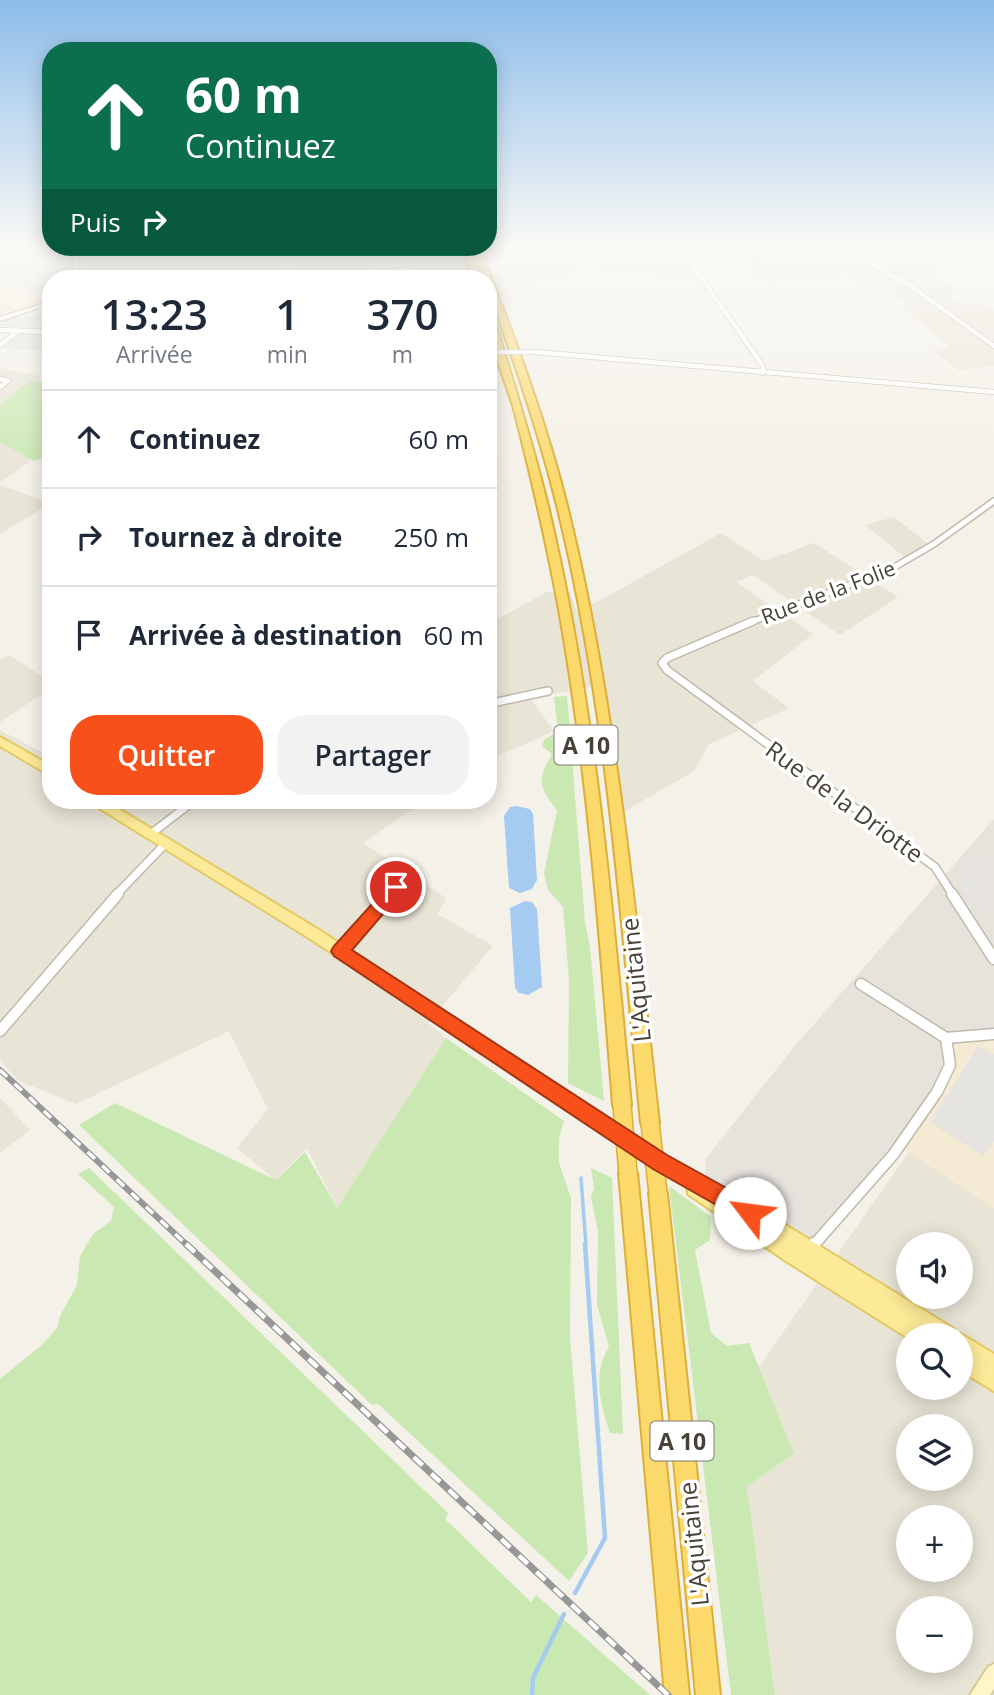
<!DOCTYPE html>
<html lang="fr">
<head>
<meta charset="utf-8">
<style>
  :root { --surface:#fff; --page:#f2f2f3; --text:#1f2937; --muted:#747a83; --line:#e0e1e3; --accent:#f8501b }
  body { margin:0; font-family:"Open Sans",sans-serif; background:var(--page); color:var(--text); height:100vh; display:flex; flex-direction:column; font-size:26px; white-space:nowrap }
  * { box-sizing:border-box; margin:0 }
  p { font-size:23px; color:var(--muted) }
  .icon { flex:none; width:38px; height:38px; fill:none; stroke:currentColor; stroke-width:2; stroke-linecap:round; stroke-linejoin:round }
  .map { position:relative; flex:1; overflow:hidden }
  .drawer { position:absolute; left:42px; top:270px; width:455px; height:539px; display:flex; flex-direction:column; background:var(--surface); border-radius:28px; box-shadow:0 4px 18px #0003 }
  .drawer>* { flex:none }
  .hud { position:absolute; left:42px; top:42px; width:455px; height:214px; border-radius:28px; box-shadow:0 4px 18px #0003; background:#0b6e4f; color:#fff; overflow:hidden }
  .controls { position:absolute; left:896px; top:1232px; display:grid; gap:14px }
  .controls a { display:grid; place-items:center; width:77px; height:77px; border-radius:50%; background:var(--surface); box-shadow:0 4px 18px #0003; font-size:35px }
  .pin { position:absolute; display:grid; place-items:center; width:60px; height:60px; color:#fff; margin:-30px; border:4px solid #fff; border-radius:50%; box-shadow:0 2px 7px #0007 }
  .me { position:absolute; width:77px; margin:-38px; rotate:300deg; stroke-linejoin:round; filter:drop-shadow(0 0 5px #0008) }
  .turn { display:flex; align-items:center; gap:24px; height:147px; padding:0 28px; font-size:32px }
  .turn .icon { width:91px; height:91px; stroke-width:2.5 }
  .turn b { display:block; font-size:49px; line-height:60px }
  .then { display:flex; align-items:center; height:66px; padding:0 28px; background:#0003; gap:14px; font-size:26px }
  .eta { display:flex; justify-content:space-evenly; align-items:center; height:119px; text-align:center }
  .eta b { font-size:42px; font-weight:600; line-height:49px }
  .action { display:flex; gap:14px; margin-top:auto; padding:14px 28px }
  .action a { flex:1; height:80px; border-radius:28px; background:var(--accent); color:#fff; font-size:28px; font-weight:600; line-height:80px; text-align:center }
  .action a+a { background:var(--page); color:var(--text) }
  ul { padding:0; list-style:none }
  li { display:flex; align-items:center; gap:21px; height:98px; padding:0 28px; border-top:2px solid var(--line) }
  li div { flex:1 }
  li b { display:block; font-size:26px }
  li em { font-style:normal }
  .map>svg:first-child { display:block }
  .residential { fill:#e8e4d6; fill-rule:evenodd }
  .commercial { fill:#f5ead4 }
  .industrial { fill:#e6e3dd }
  .education { fill:#ede8d2 }
  .green { fill:#cae8b2 }
  .parking { fill:#e5e4e0 }
  .water { fill:#a5cbf0 }
  .lines { fill:none; stroke-linecap:round; stroke-linejoin:round }
  .stream-far1 { stroke:#a5cbf0; stroke-width:3.5 }
  .stream { stroke:#a5cbf0; stroke-width:4.5 }
  .minor-far4-casing { stroke:#bfbaab; stroke-width:6 }
  .minor-far3-casing { stroke:#bfbaab; stroke-width:8 }
  .minor-far2-casing { stroke:#bfbaab; stroke-width:10 }
  .minor-far1-casing { stroke:#bfbaab; stroke-width:13 }
  .minor-casing { stroke:#bfbaab; stroke-width:16 }
  .tertiary-casing { stroke:#bfbaab; stroke-width:3 }
  .secondary-casing { stroke:#d3c999; stroke-width:4 }
  .primary-casing { stroke:#e3c967; stroke-width:4 }
  .motorway-casing { stroke:#dcaf3a; stroke-width:4 }
  .minor-far4 { stroke:#fff; stroke-width:4.5 }
  .minor-far3 { stroke:#fff; stroke-width:5 }
  .minor-far2 { stroke:#fff; stroke-width:7 }
  .minor-far1 { stroke:#fff; stroke-width:10 }
  .minor { stroke:#fff; stroke-width:12 }
  .tertiary { fill:#fff; fill-rule:evenodd }
  .secondary { fill:#fef6c8; fill-rule:evenodd }
  .primary { fill:#fdea98; fill-rule:evenodd }
  .motorway { fill:#fcd96b; fill-rule:evenodd }
  .rail-far1-casing { stroke:#979797; stroke-width:6 }
  .rail-casing { stroke:#979797; stroke-width:7 }
  .rail-far1 { stroke:#fff; stroke-width:3.5; stroke-dasharray:10; stroke-linecap:butt }
  .rail { stroke:#fff; stroke-width:4.5; stroke-dasharray:12; stroke-linecap:butt }
  .minor-bridge-casing { stroke:#bfbaab; stroke-width:6; stroke-linecap:butt }
  .motorway-bridge-casing { stroke:#dcaf3a; stroke-width:20; stroke-linecap:butt }
  .minor-bridge { stroke:#fff; stroke-width:4.5 }
  .motorway-bridge { stroke:#fcd96b; stroke-width:17 }
  .route { fill:#f8501b; stroke:#a13412; stroke-width:2 }
  .labels { text-anchor:middle; dominant-baseline:central; stroke-width:7; stroke-linejoin:round; paint-order:stroke }
  .far-street-label { font-size:21px; fill:#474237; stroke:#fff }
  .shield { fill:#fff; stroke:#7e7b73; stroke-width:2 }
  .shield-label { font-size:23px; font-weight:bold; fill:#474237 }
  .street-label { font-size:24px; fill:#474237; stroke:#fff }
</style>
</head>
<body>
<div class="map">
<svg width="994" height="1695" viewBox="0 0 994 1695">
  <rect width="100%" height="100%" fill="#f4f1e8"/>
  <!-- residential -->
  <g class="residential">
    <polygon points="890,246 905,254 918,252 942,262 928,267 937,272 930,274 961,292 951,295 963,305 980,303 994,310 994,366 958,370 933,351 950,346 903,310 912,308 870,281 862,282 844,273 774,281 770,277 758,278 745,263 697,266 701,275 660,276 657,270 603,271 599,264 571,266 576,273 510,284 487,247"/>
    <polygon points="334,247 342,261 367,258 375,270 381,269 384,278 195,278 191,263 273,255 282,272 301,269 293,258 306,256 303,250"/>
    <polygon points="0,368 40,376 29,462 0,482"/>
    <polygon points="0,485 51,503 0,534"/>
    <polygon points="894,517 928,544 907,559 865,525"/>
    <polygon points="721,533 764,561 814,543 898,597 840,635 753,575 736,582 813,634 753,681 789,708 709,744 694,771 625,811 606,684 530,698 554,731 488,760 488,624 547,592 570,592 577,613"/>
    <polygon points="9,655 51,682 51,688 0,722 0,660"/>
    <polygon points="0,730 51,757 51,800 426,800 363,843 446,898 438,914 493,946 428,1023 446,1038 337,1208 307,1148 275,1180 237,1148 268,1109 229,1031 76,1104 19,1081 0,1061"/>
    <polygon points="0,1098 30,1130 0,1153"/>
    <path d="M 910,1150 L 994,1206 L 994,1695 L 775,1695 L 747,1487 L 794,1453 L 759,1367 ZM 908,1244 L 961,1244 L 961,1297 L 908,1297 ZM 908,1335 L 961,1335 L 961,1388 L 908,1388 ZM 908,1426 L 961,1426 L 961,1479 L 908,1479 ZM 908,1517 L 961,1517 L 961,1570 L 908,1570 ZM 908,1608 L 961,1608 L 961,1661 L 908,1661 Z"/>
  </g>
  <!-- commercial -->
  <g class="commercial">
    <polygon points="0,246 72,247 71,260 0,263"/>
    <polygon points="0,287 17,289 14,291 51,300 0,316"/>
    <polygon points="994,1034 994,1209 905,1150 921,1115 953,1071 953,1047 957,1041"/>
  </g>
  <!-- industrial -->
  <g class="industrial">
    <polygon points="164,247 244,247 201,252 203,262 191,263 195,278 82,278 84,266 164,256"/>
    <polygon points="373,247 452,247 457,259 375,267"/>
    <polygon points="71,260 67,270 68,278 51,278 51,297 0,287 0,263"/>
    <polygon points="51,311 51,330 0,326 7,320"/>
    <polygon points="21,332 51,334 51,351 2,348"/>
    <polygon points="994,819 994,1034 957,1041 953,1047 953,1070 810,1250 804,1237 706,1175 705,1160 793,1048"/>
  </g>
  <!-- education -->
  <polygon class="education" points="84,247 164,247 165,256 84,266"/>
  <!-- green -->
  <g class="green">
    <polygon points="29,381 51,383 51,456 34,461 0,442 0,405"/>
    <path d="M 567,696 L 585,922 L 590,947 L 604,1101 L 568,1083 L 569,980 L 563,907 L 548,890 L 544,873 L 557,811 C 539,784 536,783 552,754 L 542,746 L 544,740 L 558,731 L 554,697 Z"/>
    <polygon points="446,1038 564,1121 559,1138 559,1163 571,1198 570,1338 588,1553 569,1581 378,1404 372,1405 79,1125 115,1103 276,1180 305,1152 337,1208"/>
    <polygon points="89,1168 448,1513 445,1519 531,1602 536,1595 650,1695 0,1695 0,1379 43,1344 57,1328 60,1316 77,1285 80,1256 93,1234 111,1221 114,1207 78,1174"/>
    <path d="M 591,1168 L 612,1178 L 623,1434 L 610,1433 C 600,1403 592,1374 609,1347 L 597,1305 L 598,1231 L 591,1197 L 594,1188 Z"/>
    <polygon points="669,1186 711,1217 710,1240 695,1250 711,1333 727,1346 749,1343 794,1453 747,1487 775,1695 731,1695"/>
  </g>
  <!-- parking -->
  <g class="parking">
    <polygon points="965,858 981,858 985,912 975,906 959,882 966,881"/>
    <polygon points="978,1046 994,1054 994,1142 983,1156 930,1122"/>
  </g>
  <!-- water -->
  <g class="water">
    <polygon points="516,806 530,809 533,814 537,880 532,889 520,893 509,888 504,816 510,807"/>
    <polygon points="525,901 532,902 537,909 542,987 528,995 519,993 515,988 510,908"/>
  </g>
  <g class="lines">
    <!-- stream-far1 -->
    <polyline class="stream-far1" points="581,1178 586,1246"/>
    <!-- stream -->
    <g class="stream">
      <polyline points="575,1593 605,1538 585,1244"/>
      <polyline points="532,1695 533,1678 564,1614"/>
    </g>
    <defs>
      <g id="minor-far4">
        <polyline points="679,246 763,366 763,373"/>
        <polyline points="702,246 741,256 810,246"/>
        <polyline points="839,246 911,286 994,346"/>
        <polyline points="346,253 372,251 374,264 379,268"/>
        <polyline points="490,255 554,247 683,246"/>
        <polyline points="326,278 395,265 456,260"/>
        <polyline points="41,307 51,309"/>
        <polyline points="0,330 51,332"/>
        <polyline points="0,345 18,331"/>
        <polyline points="535,352 994,392"/>
        <polyline points="0,379 8,381 0,387"/>
      </g>
      <polyline id="minor-far3" points="749,623 891,569 934,544 994,501"/>
      <g id="minor-far2">
        <polyline points="753,621 667,658 662,663 667,670 935,867 953,895"/>
        <polyline points="488,704 548,691"/>
        <polyline points="152,833 195,800"/>
        <polyline points="116,895 167,842"/>
        <polyline points="389,895 408,874"/>
      </g>
      <g id="minor-far1">
        <polyline points="952,894 994,959"/>
        <polyline points="340,951 391,894"/>
        <polyline points="861,984 946,1038 994,1034"/>
        <polyline points="0,1031 118,894"/>
        <polyline points="813,1246 893,1155 937,1092 950,1065 946,1038"/>
      </g>
      <polyline id="minor" points="808,1251 814,1244"/>
      <g id="tertiary">
        <polygon points="75,247 79,247 78,278 74,278"/>
        <polygon points="51,301 51,304 0,321 0,317"/>
      </g>
      <polygon id="secondary" points="994,1664 994,1689 990,1695 970,1695 988,1667"/>
      <g id="primary">
        <polygon points="0,737 51,766 51,776 0,746"/>
        <polygon points="89,800 104,800 319,930 665,1157 737,1195 954,1329 957,1335 932,1335 927,1332 929,1335 908,1335 908,1338 786,1261 688,1194 687,1186 655,1167 309,938 91,803"/>
        <polygon points="961,1334 994,1354 994,1391 961,1371 961,1335 959,1335"/>
      </g>
      <g id="motorway">
        <polygon points="462,247 468,247 479,278 472,278"/>
        <path d="M 473,247 L 479,247 C 514,336 549,428 571,522 C 618,719 636,922 659,1123 L 656,1129 L 650,1131 L 644,1129 L 641,1123 C 621,921 608,716 560,518 C 542,441 516,365 488,290 L 488,278 L 484,278 Z"/>
        <path d="M 488,311 L 492,313 C 512,377 532,441 548,506 C 595,703 612,905 631,1105 L 628,1111 L 622,1113 L 616,1111 L 613,1105 C 600,938 588,770 558,604 C 546,540 531,476 515,413 C 506,380 488,345 488,311 Z"/>
        <polygon points="628,1164 634,1167 637,1173 689,1695 665,1695 619,1173 622,1167"/>
        <polygon points="658,1184 664,1187 667,1193 720,1695 696,1695 649,1193 652,1187"/>
      </g>
    </defs>
    <!-- minor-far4 casing -->
    <use href="#minor-far4" class="minor-far4-casing"/>
    <!-- minor-far3 casing -->
    <use href="#minor-far3" class="minor-far3-casing"/>
    <!-- minor-far2 casing -->
    <use href="#minor-far2" class="minor-far2-casing"/>
    <!-- minor-far1 casing -->
    <use href="#minor-far1" class="minor-far1-casing"/>
    <!-- minor casing -->
    <use href="#minor" class="minor-casing"/>
    <!-- tertiary casing -->
    <use href="#tertiary" class="tertiary-casing"/>
    <!-- secondary casing -->
    <use href="#secondary" class="secondary-casing"/>
    <!-- primary casing -->
    <use href="#primary" class="primary-casing"/>
    <!-- motorway casing -->
    <use href="#motorway" class="motorway-casing"/>
    <!-- minor-far4 -->
    <use href="#minor-far4" class="minor-far4"/>
    <!-- minor-far3 -->
    <use href="#minor-far3" class="minor-far3"/>
    <!-- minor-far2 -->
    <use href="#minor-far2" class="minor-far2"/>
    <!-- minor-far1 -->
    <use href="#minor-far1" class="minor-far1"/>
    <!-- minor -->
    <use href="#minor" class="minor"/>
    <!-- tertiary -->
    <use href="#tertiary" class="tertiary"/>
    <!-- secondary -->
    <use href="#secondary" class="secondary"/>
    <!-- primary -->
    <use href="#primary" class="primary"/>
    <!-- motorway -->
    <use href="#motorway" class="motorway"/>
    <defs>
      <polyline id="rail-far1" points="0,1070 188,1246"/>
      <polyline id="rail" points="186,1244 668,1695"/>
    </defs>
    <!-- rail-far1 casing -->
    <use href="#rail-far1" class="rail-far1-casing"/>
    <!-- rail casing -->
    <use href="#rail" class="rail-casing"/>
    <!-- rail-far1 -->
    <use href="#rail-far1" class="rail-far1"/>
    <!-- rail -->
    <use href="#rail" class="rail"/>
    <defs>
      <polyline id="minor-bridge" points="488,352 535,352"/>
      <g id="motorway-bridge">
        <polyline points="622,1105 628,1173"/>
        <polyline points="650,1123 658,1193"/>
      </g>
    </defs>
    <!-- minor-bridge casing -->
    <use href="#minor-bridge" class="minor-bridge-casing"/>
    <!-- motorway-bridge casing -->
    <use href="#motorway-bridge" class="motorway-bridge-casing"/>
    <!-- minor-bridge -->
    <use href="#minor-bridge" class="minor-bridge"/>
    <!-- motorway-bridge -->
    <use href="#motorway-bridge" class="motorway-bridge"/>
  </g>
  <!-- sky -->
  <linearGradient id="sky" x2="0" y2="1"><stop stop-color="#8dbdeb"/><stop offset="0.51" stop-color="#faf9f5"/><stop offset="1" stop-color="#faf9f5" stop-opacity="0"/></linearGradient>
  <rect width="994" height="483" fill="url(#sky)"/>
  <!-- route -->
  <polygon class="route" points="396,881 402,883 402,892 352,950 667,1155 757,1205 760,1213 757,1220 750,1223 743,1220 653,1169 334,956 331,951 334,946 391,883"/>
  <g class="labels">
    <!-- far-street labels -->
    <g class="far-street-label">
      <text transform="translate(828 592) rotate(-21)">Rue de la Folie</text>
    </g>
    <!-- shield labels -->
    <g class="shield">
      <rect x="554.5" y="725.5" width="63" height="39" rx="5"/>
      <rect x="650.5" y="1421.5" width="63" height="39" rx="5"/>
    </g>
    <g class="shield-label">
      <text x="586" y="745">A 10</text>
      <text x="682" y="1441">A 10</text>
    </g>
    <!-- street labels -->
    <g class="street-label">
      <text transform="translate(845 801) rotate(36)">Rue de la Driotte</text>
      <text transform="translate(635 980) rotate(-96)">L'Aquitaine</text>
      <text transform="translate(693 1544) rotate(-96)">L'Aquitaine</text>
    </g>
  </g>
</svg>
<div class="controls">
<a><svg class="icon" aria-label="sound" viewBox="0 0 24 24"><path d="M4 9h4l5-4v14l-5-4H4zM17 9q2 3 0 6"/></svg></a>
<a><svg class="icon" aria-label="search" viewBox="0 0 24 24"><circle cx="10" cy="10" r="6"/><path d="M15 15l6 6"/></svg></a>
<a><svg class="icon" aria-label="layers" viewBox="0 0 24 24"><path d="M12 4l9 5-9 5-9-5zM3 14l9 5 9-5"/></svg></a>
<a>+</a>
<a>−</a>
</div>
<div class="pin" style="left:396px;top:887px;background:#d93025"><svg class="icon" aria-label="arrive" viewBox="0 0 24 24"><path d="M6 21V4h12l-3 4 3 4H6"/></svg></div>
<svg class="me" style="left:750px;top:1213px" viewBox="-20 -20 40 40"><circle r="19" fill="#fff"/><path d="M0-13L10 11 0 6-10 11z" fill="#f8501b"/></svg>
<div class="hud">
<div class="turn"><svg class="icon" aria-label="ahead" viewBox="0 0 24 24"><path d="M12 20V5M6 11l6-6 6 6"/></svg><div><b>60 m</b>Continuez</div></div>
<div class="then">Puis<svg class="icon" aria-label="right" viewBox="0 0 24 24"><path d="M7 20v-9h11M14 6l5 5-5 5"/></svg></div>
</div>
<section class="drawer">
<div class="eta">
<div><b>13:23</b><p>Arrivée</p></div>
<div><b>1</b><p>min</p></div>
<div><b>370</b><p>m</p></div>
</div>
<ul>
<li><svg class="icon" aria-label="ahead" viewBox="0 0 24 24"><path d="M12 20V5M6 11l6-6 6 6"/></svg><div><b>Continuez</b></div><em>60 m</em></li>
<li><svg class="icon" aria-label="right" viewBox="0 0 24 24"><path d="M7 20v-9h11M14 6l5 5-5 5"/></svg><div><b>Tournez à droite</b></div><em>250 m</em></li>
<li><svg class="icon" aria-label="arrive" viewBox="0 0 24 24"><path d="M6 21V4h12l-3 4 3 4H6"/></svg><div><b>Arrivée à destination</b></div><em>60 m</em></li>
</ul>
<div class="action"><a>Quitter</a><a>Partager</a></div>
</section>
</div>
</body>
</html>
